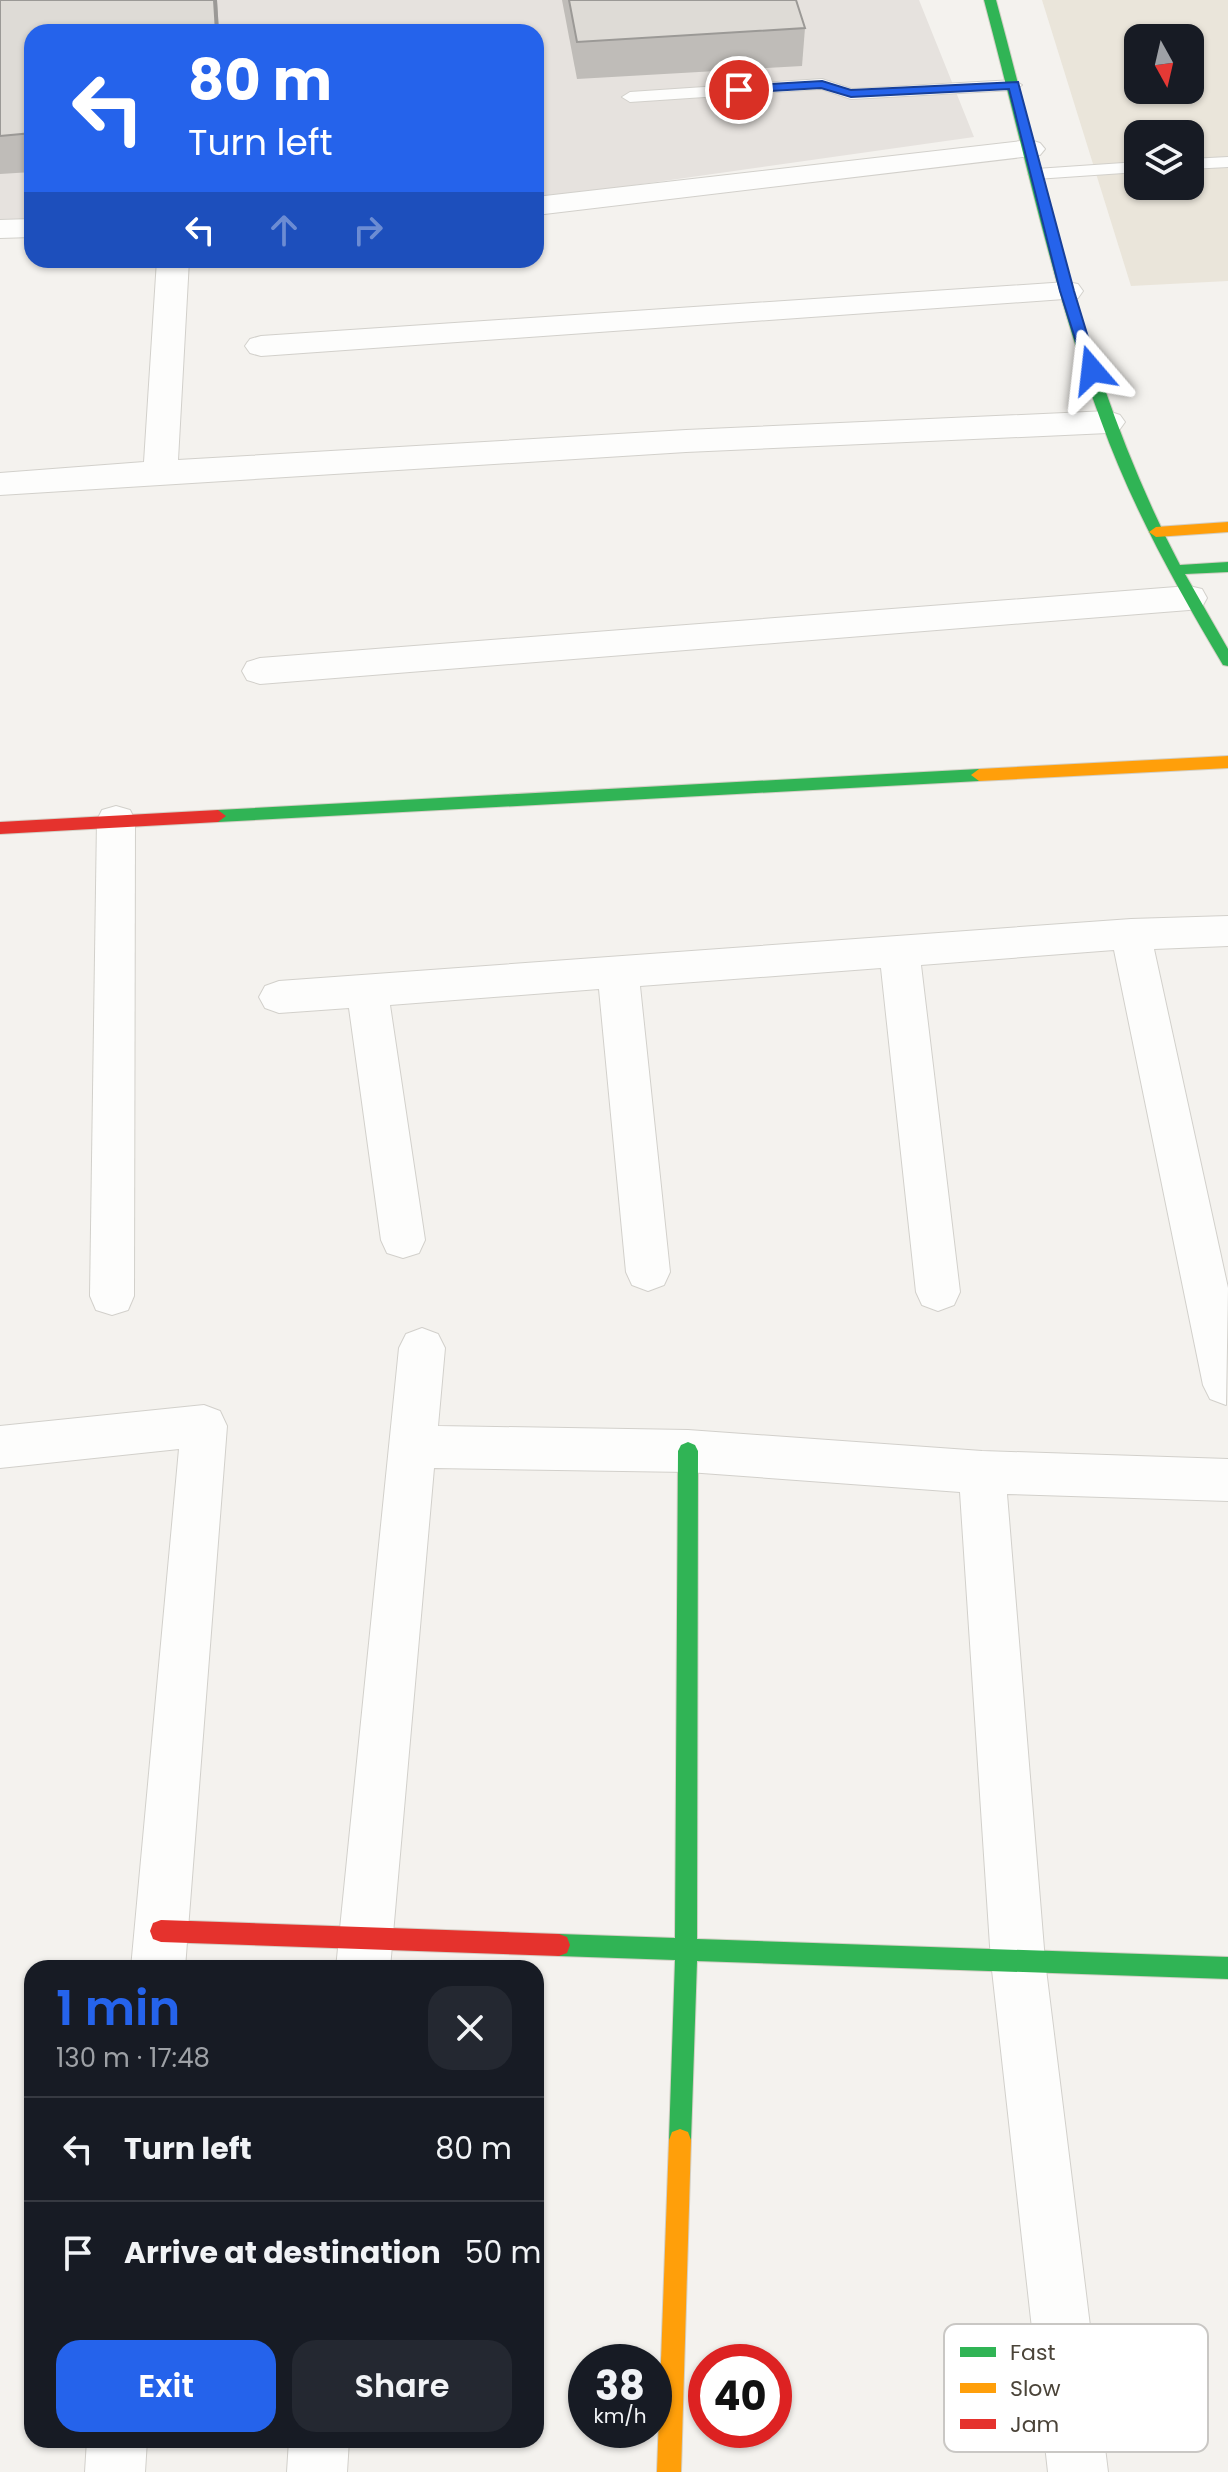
<!DOCTYPE html>
<html lang="en">
<head>
<meta charset="utf-8">
<style>
  :root { --surface:#171b24; --page:#242831; --text:#f1f3f6; --muted:#9ea1a6; --line:#363941; --accent:#2563eb }
  body { margin:0; font-family:Poppins,sans-serif; background:var(--page); color:var(--text); height:100vh; display:flex; flex-direction:column; font-size:30px; white-space:nowrap }
  * { box-sizing:border-box; margin:0 }
  p { font-size:26px; color:var(--muted) }
  .icon { flex:none; width:44px; height:44px; fill:none; stroke:currentColor; stroke-width:2; stroke-linecap:round; stroke-linejoin:round }
  .map { position:relative; flex:1; overflow:hidden }
  .details { position:absolute; left:24px; top:1960px; width:520px; height:488px; display:flex; flex-direction:column; background:var(--surface); border-radius:24px; box-shadow:0 2px 6px #0004 }
  .details>* { flex:none }
  .guide { position:absolute; left:24px; top:24px; width:520px; height:244px; border-radius:24px; box-shadow:0 2px 6px #0004; background:#2563eb; color:#fff; overflow:hidden }
  .needle { width:52px; rotate:172deg }
  .controls { position:absolute; left:1124px; top:24px; display:grid; gap:16px }
  .controls a { display:grid; place-items:center; width:80px; height:80px; border-radius:16px; background:var(--surface); box-shadow:0 2px 6px #0004; font-size:40px }
  .speed { position:absolute; left:568px; top:2344px; display:flex; gap:16px; font-size:40px; font-weight:700; text-align:center }
  .speed>* { display:grid; place-content:center; width:104px; height:104px; border-radius:50%; background:var(--surface); box-shadow:0 2px 6px #0004; line-height:1 }
  .speed small { font-size:20px; font-weight:400 }
  .speed .limit { border:12px solid #d22; background:#fff; color:#111 }
  .pin { position:absolute; display:grid; place-items:center; width:68px; height:68px; color:#fff; margin:-34px; border:4px solid #fff; border-radius:50%; box-shadow:0 2px 8px #0007 }
  .me { position:absolute; width:88px; margin:-44px; rotate:343deg; stroke-linejoin:round; filter:drop-shadow(0 0 6px #0008) }
  .turn { display:flex; align-items:center; gap:28px; height:168px; padding:0 32px; font-size:36px }
  .turn .icon { width:104px; height:104px; stroke-width:2.5 }
  .turn b { display:block; font-size:56px; line-height:68px }
  .lanes { display:flex; align-items:center; height:76px; padding:0 32px; background:#0003; justify-content:center; gap:40px; direction:ltr }
  .lanes .off { opacity:.35 }
  .round { display:grid; place-items:center; flex:none; width:84px; height:84px; border-radius:24px; background:var(--page) }
  .summary { display:flex; align-items:center; justify-content:space-between; height:136px; padding:0 32px }
  h1 { font-size:48px; font-weight:600; line-height:60px; color:var(--accent) }
  .action { display:flex; gap:16px; margin-top:auto; padding:16px 32px }
  .action a { flex:1; height:92px; border-radius:24px; background:var(--accent); color:#fff; font-size:32px; font-weight:600; line-height:92px; text-align:center }
  .action a+a { background:var(--page); color:var(--text) }
  ul { padding:0; list-style:none }
  li { display:flex; align-items:center; gap:24px; height:104px; padding:0 32px; border-top:2px solid var(--line) }
  li div { flex:1 }
  li b { display:block; font-size:30px }
  li em { font-style:normal }
  .map>svg:first-child { display:block }
  .industrial { fill:#e6e2de }
  .education { fill:#eae5da; fill-rule:evenodd }
  .lines { fill:none; stroke-linecap:round; stroke-linejoin:round }
  .lane-casing { stroke:#d2d0cb; stroke-width:2 }
  .street-casing { stroke:#d2d0cb; stroke-width:2 }
  .fast-casing { stroke:#d3cfc5; stroke-width:2 }
  .slow-casing { stroke:#d3cfc5; stroke-width:2 }
  .jam-casing { stroke:#d3cfc5; stroke-width:2 }
  .lane { fill:#fdfdfc; fill-rule:evenodd }
  .street { fill:#fdfdfc; fill-rule:evenodd }
  .fast { fill:#30b455; fill-rule:evenodd }
  .slow { fill:#ff9f0a; fill-rule:evenodd }
  .jam { fill:#e5322d; fill-rule:evenodd }
  .wall { fill:#bfbcb8 }
  .shaded-wall { fill:#9b9996 }
  .building { fill:#dedbd6; stroke:#9b9996; stroke-width:2 }
  .route { fill:#2563eb; stroke:#184099; stroke-width:2 }
  .key { fill:#fff; stroke:#c9c7c4; stroke-width:2 }
  .key-label { font-size:22px; fill:#4b4439 }
</style>
</head>
<body>
<div class="map">
<svg width="1228" height="2472" viewBox="0 0 1228 2472">
  <rect width="100%" height="100%" fill="#f4f2ee"/>
  <!-- industrial -->
  <polygon class="industrial" points="0,0 919,0 974,137 536,199 536,32 32,32 32,219 0,222"/>
  <!-- education -->
  <path class="education" d="M 1042,0 L 1228,0 L 1228,281 L 1131,286 ZM 1138,38 L 1190,38 L 1190,90 L 1138,90 ZM 1138,134 L 1190,134 L 1190,186 L 1138,186 Z"/>
  <g class="lines">
    <defs>
      <g id="lane">
        <polygon points="822,79 852,89 1014,80 1022,85 1014,90 851,99 821,89 630,102 622,97 630,92"/>
        <polygon points="1228,157 1228,167 1190,169 1190,159"/>
        <polygon points="1138,162 1138,172 1036,179 1028,174 1036,169"/>
      </g>
      <g id="street">
        <polygon points="1030,140 1040,143 1045,149 1040,155 536,215 536,197"/>
        <polygon points="32,219 32,237 0,238 0,220"/>
        <polygon points="157,260 189,260 178,460 686,430 1108,411 1120,415 1125,422 1120,429 1108,433 686,452 0,495 0,473 144,462"/>
        <polygon points="1067,282 1078,284 1083,291 1078,298 261,356 250,353 245,346 250,339 261,336"/>
        <polygon points="1189,586 1202,589 1207,598 1202,607 1189,610 260,684 247,680 242,671 247,662 260,658"/>
        <polygon points="116,806 130,810 135,820 134,1296 128,1310 112,1315 96,1310 90,1296 97,820 102,810"/>
        <polygon points="1228,916 1228,946 1154,949 1228,1288 1226,1405 1210,1399 1203,1385 1114,950 921,965 960,1292 954,1305 938,1311 922,1305 916,1292 881,968 640,986 670,1272 664,1285 648,1291 632,1285 626,1272 599,989 390,1005 425,1240 419,1253 403,1258 387,1253 381,1240 349,1008 279,1013 265,1008 259,997 265,986 279,981 1131,919"/>
        <polygon points="422,1328 438,1334 445,1348 438,1426 688,1430 982,1451 1228,1459 1228,1501 1007,1494 1045,1961 1108,2472 1048,2472 991,1961 960,1492 688,1472 434,1468 390,1968 336,1968 399,1348 406,1334"/>
        <polygon points="204,1405 220,1411 227,1426 185,1968 131,1968 179,1449 0,1468 0,1426"/>
        <polygon points="87,2440 147,2440 145,2472 85,2472"/>
        <polygon points="289,2440 349,2440 347,2472 287,2472"/>
      </g>
      <g id="fast">
        <path d="M 984,0 L 996,0 C 1048,192 1087,388 1180,565 L 1228,562 L 1228,572 L 1185,574 L 1228,649 L 1228,666 L 1223,665 C 1176,586 1132,507 1101,421 C 1051,284 1022,141 984,0 Z"/>
        <polygon points="979,769 987,775 979,781 218,822 210,816 218,810"/>
        <polygon points="688,1442 695,1445 698,1451 697,1939 1228,1957 1228,1979 697,1961 691,2140 688,2148 680,2151 672,2148 669,2140 675,1960 559,1956 551,1953 548,1945 551,1937 559,1934 675,1938 678,1451 681,1445"/>
      </g>
      <g id="slow">
        <polygon points="1228,522 1228,532 1156,537 1149,532 1156,527"/>
        <polygon points="1228,756 1228,768 979,781 971,775 979,769"/>
        <polygon points="680,2129 688,2132 691,2140 681,2472 657,2472 669,2140 672,2132"/>
      </g>
      <g id="jam">
        <polygon points="218,810 226,816 218,822 0,834 0,822"/>
        <polygon points="161,1920 559,1934 567,1937 570,1945 567,1953 559,1956 161,1942 153,1939 150,1931 153,1923"/>
      </g>
    </defs>
    <!-- lane casing -->
    <use href="#lane" class="lane-casing"/>
    <!-- street casing -->
    <use href="#street" class="street-casing"/>
    <!-- fast casing -->
    <use href="#fast" class="fast-casing"/>
    <!-- slow casing -->
    <use href="#slow" class="slow-casing"/>
    <!-- jam casing -->
    <use href="#jam" class="jam-casing"/>
    <!-- lane -->
    <use href="#lane" class="lane"/>
    <!-- street -->
    <use href="#street" class="street"/>
    <!-- fast -->
    <use href="#fast" class="fast"/>
    <!-- slow -->
    <use href="#slow" class="slow"/>
    <!-- jam -->
    <use href="#jam" class="jam"/>
  </g>
  <!-- wall -->
  <g class="wall">
    <polygon points="0,0 217,0 219,32 32,32 32,172 0,174"/>
    <polygon points="562,0 796,0 805,28 802,66 577,79"/>
  </g>
  <!-- shaded-wall -->
  <polygon class="shaded-wall" points="214,0 217,0 219,32 216,32"/>
  <!-- building -->
  <g class="building">
    <polygon points="0,0 214,0 216,32 32,32 32,133 0,136"/>
    <polygon points="569,0 796,0 805,28 577,42"/>
  </g>
  <!-- route -->
  <polygon class="route" points="822,81 851,90 1018,82 1074,291 1098,370 1096,373 1085,370 1060,291 1009,89 851,97 821,88 739,93 733,90 739,86"/>
  <!-- legend -->
  <rect x="944" y="2324" width="264" height="128" rx="12" class="key"/>
  <rect x="960" y="2347" width="36" height="10" fill="#30b455"/>
  <rect x="960" y="2383" width="36" height="10" fill="#ff9f0a"/>
  <rect x="960" y="2419" width="36" height="10" fill="#e5322d"/>
  <g class="key-label">
    <text x="1010" y="2360">Fast</text>
    <text x="1010" y="2396">Slow</text>
    <text x="1010" y="2432">Jam</text>
  </g>
</svg>
<div class="controls">
<a><svg class="needle" viewBox="-14 -14 28 28"><path d="M0-13l5 13h-10z" fill="#e53935"/><path d="M0 13l5-13h-10z" fill="#9ea1a6"/></svg></a>
<a><svg class="icon" aria-label="layers" viewBox="0 0 24 24"><path d="M12 4l9 5-9 5-9-5zM3 14l9 5 9-5"/></svg></a>
</div>
<div class="speed"><div>38<small>km/h</small></div><div class="limit">40</div></div>
<div class="pin" style="left:739px;top:90px;background:#d93025"><svg class="icon" aria-label="arrive" viewBox="0 0 24 24"><path d="M6 21V4h12l-3 4 3 4H6"/></svg></div>
<svg class="me" style="left:1092px;top:370px" viewBox="-20 -20 40 40"><path d="M0-17L14 15 0 8-14 15z" fill="#2563eb" stroke="#fff" stroke-width="4"/></svg>
<div class="guide">
<div class="turn"><svg class="icon" aria-label="left" viewBox="0 0 24 24"><path d="M17 20v-9H6M10 6l-5 5 5 5"/></svg><div><b>80 m</b>Turn left</div></div>
<div class="lanes"><svg class="icon" aria-label="left" viewBox="0 0 24 24"><path d="M17 20v-9H6M10 6l-5 5 5 5"/></svg><svg class="icon off" aria-label="ahead" viewBox="0 0 24 24"><path d="M12 20V5M6 11l6-6 6 6"/></svg><svg class="icon off" aria-label="right" viewBox="0 0 24 24"><path d="M7 20v-9h11M14 6l5 5-5 5"/></svg></div>
</div>
<section class="details">
<div class="summary"><div><h1>1 min</h1><p>130 m · 17:48</p></div><a class="round"><svg class="icon" aria-label="close" viewBox="0 0 24 24"><path d="M6 6l12 12M18 6L6 18"/></svg></a></div>
<ul>
<li><svg class="icon" aria-label="left" viewBox="0 0 24 24"><path d="M17 20v-9H6M10 6l-5 5 5 5"/></svg><div><b>Turn left</b></div><em>80 m</em></li>
<li><svg class="icon" aria-label="arrive" viewBox="0 0 24 24"><path d="M6 21V4h12l-3 4 3 4H6"/></svg><div><b>Arrive at destination</b></div><em>50 m</em></li>
</ul>
<div class="action"><a>Exit</a><a>Share</a></div>
</section>
</div>
</body>
</html>
